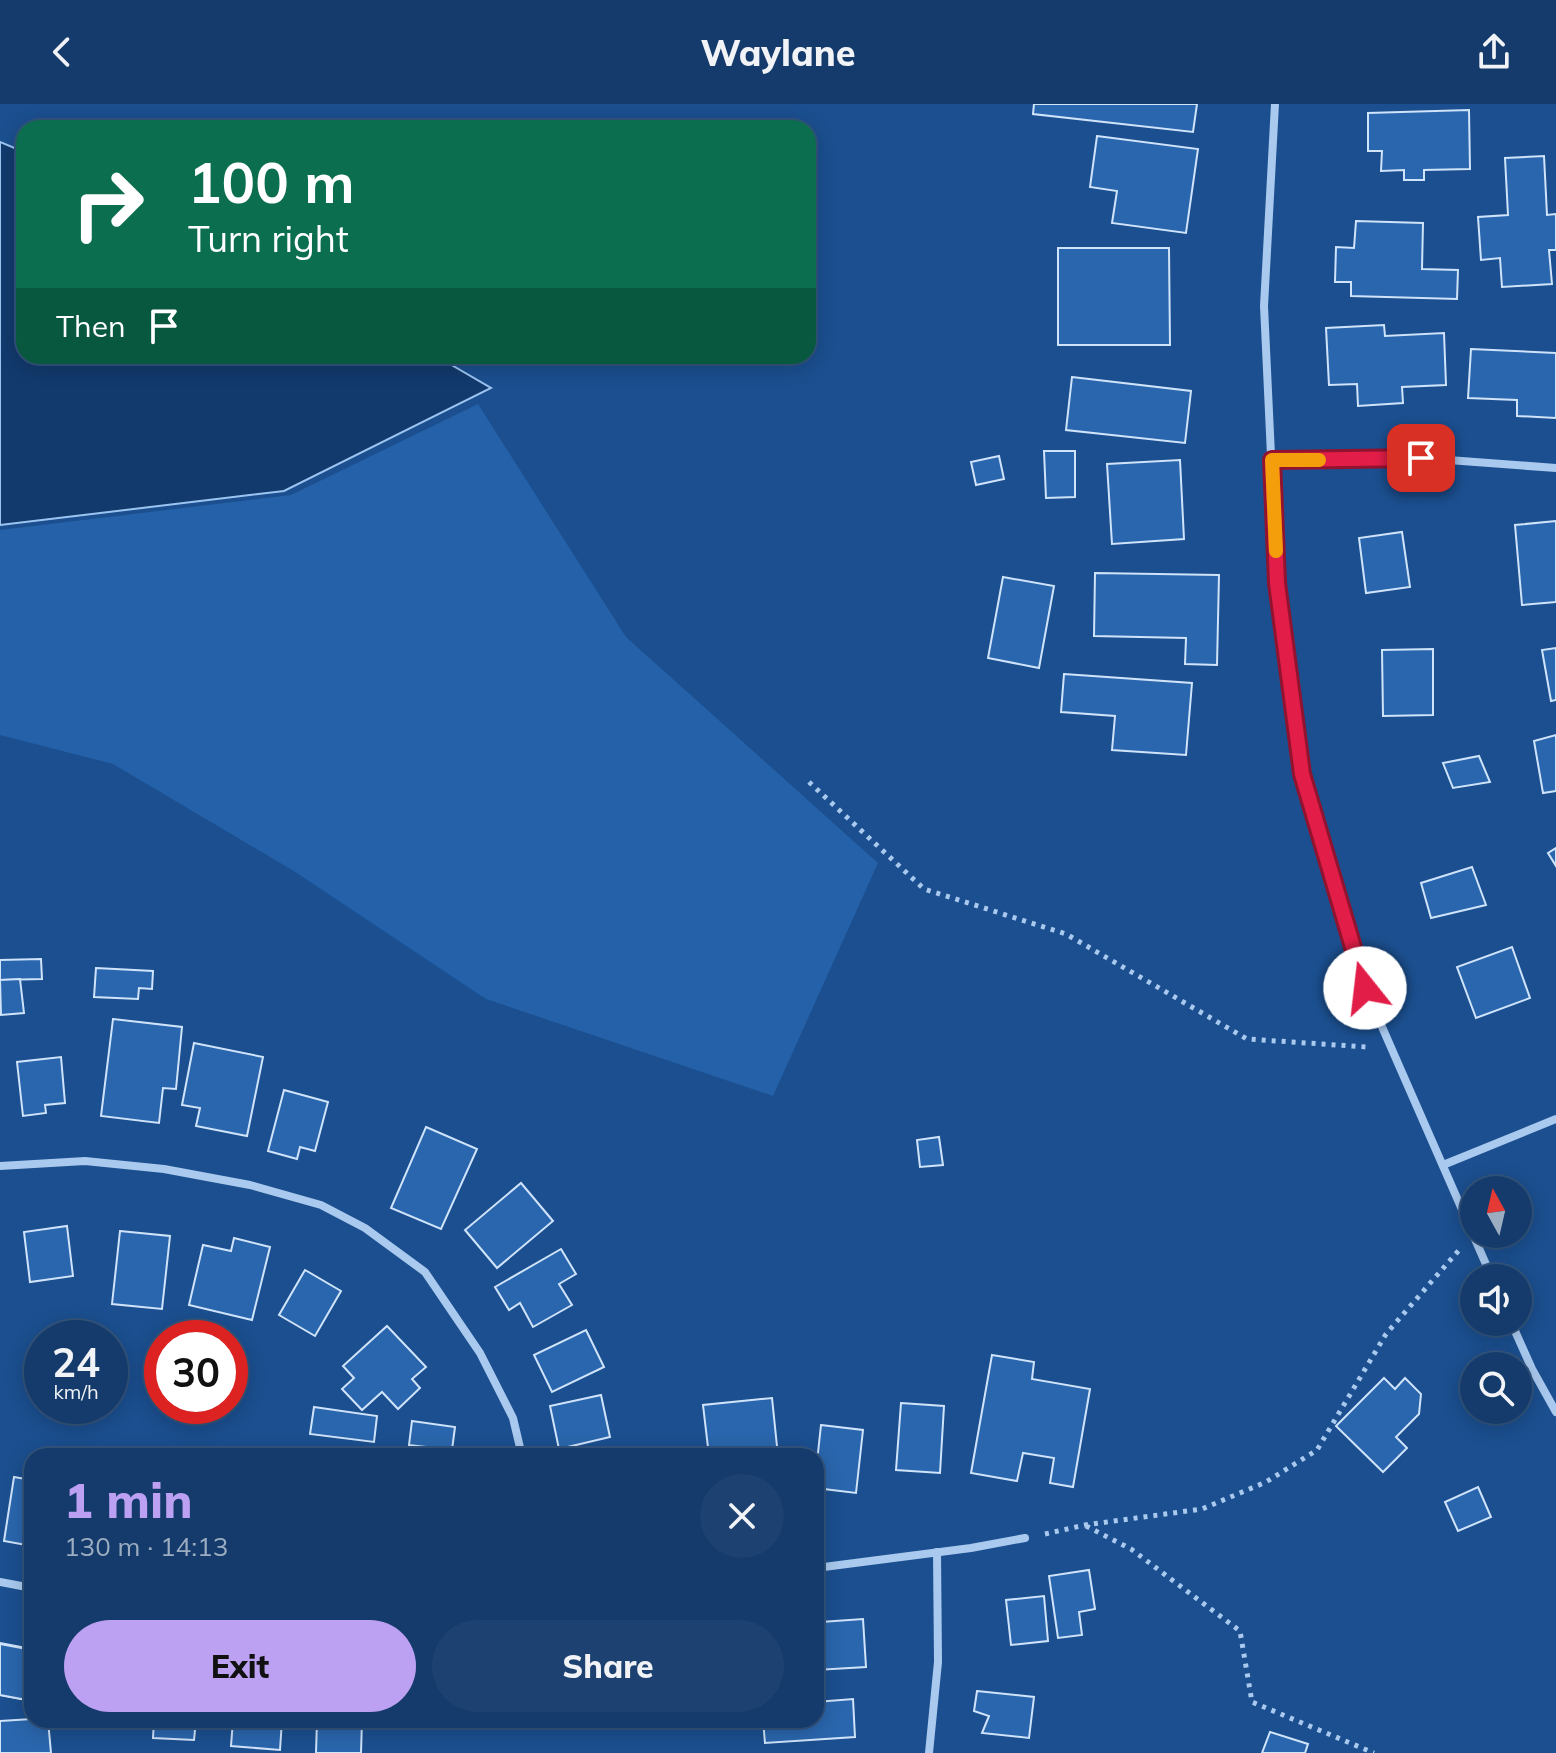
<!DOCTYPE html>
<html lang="en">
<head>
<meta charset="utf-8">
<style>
  :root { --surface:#143b6b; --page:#1d4271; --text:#f1f3f6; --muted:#9dadc1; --line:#33557e; --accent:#bca0f2 }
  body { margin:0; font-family:Mulish,sans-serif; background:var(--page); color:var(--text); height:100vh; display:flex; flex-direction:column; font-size:30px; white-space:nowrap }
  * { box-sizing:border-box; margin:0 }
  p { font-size:26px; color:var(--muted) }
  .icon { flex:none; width:44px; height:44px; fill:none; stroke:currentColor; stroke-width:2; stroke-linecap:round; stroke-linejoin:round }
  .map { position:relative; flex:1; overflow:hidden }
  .details { position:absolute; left:24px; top:1344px; width:800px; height:280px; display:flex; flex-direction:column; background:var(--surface); border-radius:24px; box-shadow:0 4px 20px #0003,0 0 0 2px var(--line) }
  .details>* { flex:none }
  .banner { position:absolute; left:16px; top:16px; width:800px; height:244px; border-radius:24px; box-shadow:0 4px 20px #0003,0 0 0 2px var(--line); background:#0b6e4f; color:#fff; overflow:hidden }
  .needle { width:52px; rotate:352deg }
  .tools { position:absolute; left:1460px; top:1072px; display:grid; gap:16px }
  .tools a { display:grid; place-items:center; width:72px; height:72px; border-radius:50%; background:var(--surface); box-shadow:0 4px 20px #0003,0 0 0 2px var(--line); font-size:40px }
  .speed { position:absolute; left:24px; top:1216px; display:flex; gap:16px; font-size:40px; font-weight:700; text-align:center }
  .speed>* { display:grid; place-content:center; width:104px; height:104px; border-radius:50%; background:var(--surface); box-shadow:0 4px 20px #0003,0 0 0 2px var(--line); line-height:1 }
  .speed small { font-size:20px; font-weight:400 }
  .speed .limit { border:12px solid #d22; background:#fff; color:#111 }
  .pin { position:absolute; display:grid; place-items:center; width:68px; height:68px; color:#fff; margin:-34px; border-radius:16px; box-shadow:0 4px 12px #0006 }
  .me { position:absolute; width:88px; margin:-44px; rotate:344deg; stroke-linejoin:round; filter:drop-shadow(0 0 6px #0008) }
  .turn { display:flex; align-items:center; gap:28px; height:168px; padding:0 40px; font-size:36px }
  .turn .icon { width:104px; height:104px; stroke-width:2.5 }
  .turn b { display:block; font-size:56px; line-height:68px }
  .then { display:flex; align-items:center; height:76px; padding:0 40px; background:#0003; gap:16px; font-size:30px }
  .round { display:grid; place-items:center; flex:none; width:84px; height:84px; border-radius:42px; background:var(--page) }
  .overview { display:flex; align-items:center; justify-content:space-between; height:136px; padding:0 40px }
  h1 { font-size:48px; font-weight:800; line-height:60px; color:var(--accent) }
  .button { display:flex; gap:16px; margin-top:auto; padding:16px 40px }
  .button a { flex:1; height:92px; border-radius:48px; background:var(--accent); color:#111; font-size:32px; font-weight:800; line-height:92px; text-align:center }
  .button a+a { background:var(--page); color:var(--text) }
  header { display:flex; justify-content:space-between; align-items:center; height:104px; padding:0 40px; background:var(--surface); font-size:36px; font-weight:800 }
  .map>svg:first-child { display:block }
  .green { fill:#2461a8 }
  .water { fill:#123a6d; stroke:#9cc4f0; stroke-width:2 }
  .building { fill:#2a66ad; stroke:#cfe3fa; stroke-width:2 }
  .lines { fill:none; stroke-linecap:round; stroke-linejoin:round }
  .path { stroke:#a9c9ee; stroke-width:5; stroke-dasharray:4 6; stroke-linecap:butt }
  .minor { stroke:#a9c9ee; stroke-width:8 }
  .route-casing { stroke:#92132f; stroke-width:20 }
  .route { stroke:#e11d48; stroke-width:14 }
  .slow { stroke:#f59e0b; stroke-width:14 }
</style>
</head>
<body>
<header><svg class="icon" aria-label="back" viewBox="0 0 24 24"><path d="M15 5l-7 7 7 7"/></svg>Waylane<svg class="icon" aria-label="share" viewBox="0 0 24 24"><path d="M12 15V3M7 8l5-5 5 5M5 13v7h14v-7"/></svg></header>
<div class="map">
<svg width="1556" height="1649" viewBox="0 0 1556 1649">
  <rect width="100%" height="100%" fill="#1b4f8f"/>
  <!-- green -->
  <polygon class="green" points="478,300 626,533 878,759 773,992 486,895 297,769 113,660 0,631 0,426 291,391"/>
  <!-- water -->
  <polygon class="water" points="0,38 24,48 24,252 436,252 491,284 284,387 0,421"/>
  <!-- building -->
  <g class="building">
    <polygon points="1034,0 1197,0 1193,28 1033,10"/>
    <polygon points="1469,6 1470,65 1424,66 1424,76 1404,76 1404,66 1381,67 1382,47 1368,47 1368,9"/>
    <polygon points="1097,32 1198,45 1186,129 1112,119 1117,87 1090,83"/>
    <polygon points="1544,52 1547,111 1556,110 1556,146 1549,146 1552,180 1502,183 1500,154 1481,156 1478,113 1508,111 1505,54"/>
    <polygon points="1356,117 1423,119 1422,165 1458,166 1457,195 1351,192 1351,178 1335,178 1336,143 1354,144"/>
    <polygon points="1058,144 1169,144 1170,241 1058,241"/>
    <polygon points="1384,221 1385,232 1444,229 1446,281 1402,283 1403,299 1358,302 1357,280 1329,281 1326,224"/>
    <polygon points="1471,245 1556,249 1556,314 1517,312 1517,296 1468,294"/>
    <polygon points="1072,273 1191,287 1185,339 1066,326"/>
    <polygon points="1044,347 1075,347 1075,393 1046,394"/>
    <polygon points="999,352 1004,375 976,381 971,358"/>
    <polygon points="1180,356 1184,435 1112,440 1107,360"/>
    <polygon points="1556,417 1556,498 1522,501 1515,421"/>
    <polygon points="1402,428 1410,483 1366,489 1359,434"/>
    <polygon points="1095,469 1219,471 1217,561 1185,560 1186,534 1094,532"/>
    <polygon points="1003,473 1054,482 1039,564 988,554"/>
    <polygon points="1556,544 1556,596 1551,597 1542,546"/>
    <polygon points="1433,545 1433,611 1383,612 1382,546"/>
    <polygon points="1064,570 1192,579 1186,651 1112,646 1115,612 1061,608"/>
    <polygon points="1556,631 1556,687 1543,689 1534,637"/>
    <polygon points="1479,652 1490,678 1453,684 1443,659"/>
    <polygon points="1556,744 1556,762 1548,749"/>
    <polygon points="1472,763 1486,801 1431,814 1421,779"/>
    <polygon points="1512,843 1530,894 1476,914 1457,863"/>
    <polygon points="41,855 42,875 0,876 0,856"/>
    <polygon points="96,864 153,867 152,885 139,884 138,895 94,893"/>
    <polygon points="20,875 24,909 1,911 0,876"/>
    <polygon points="113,915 182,923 176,985 163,984 159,1019 101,1012"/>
    <polygon points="194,939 263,953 247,1032 196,1022 200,1004 182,1001"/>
    <polygon points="61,953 65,999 45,1001 46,1009 23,1012 17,958"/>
    <polygon points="284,986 328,998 315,1047 300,1043 297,1055 268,1047"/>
    <polygon points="426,1023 477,1045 441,1125 391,1104"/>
    <polygon points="939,1033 943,1061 920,1063 917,1036"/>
    <polygon points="521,1079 553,1117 497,1164 465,1126"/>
    <polygon points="67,1122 73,1172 30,1178 24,1128"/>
    <polygon points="120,1127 170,1132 162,1205 112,1200"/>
    <polygon points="234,1134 270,1143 252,1216 189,1201 203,1141 231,1147"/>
    <polygon points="561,1145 576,1170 559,1180 572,1201 533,1223 520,1199 509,1206 495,1183"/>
    <polygon points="305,1166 341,1187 315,1232 279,1211"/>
    <polygon points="387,1222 426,1263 412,1275 420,1284 398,1305 382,1288 362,1306 342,1285 354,1274 343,1262"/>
    <polygon points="586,1226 604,1263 552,1288 534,1251"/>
    <polygon points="992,1251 1034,1258 1032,1275 1090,1285 1073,1383 1050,1379 1054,1354 1023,1349 1017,1377 971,1369"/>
    <polygon points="1384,1274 1395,1285 1405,1274 1421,1290 1419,1310 1396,1333 1407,1344 1383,1368 1336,1322"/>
    <polygon points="601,1291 610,1333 559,1345 550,1302"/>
    <polygon points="772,1294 778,1352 709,1352 703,1301"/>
    <polygon points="901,1299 944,1302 940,1369 896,1366"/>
    <polygon points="314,1303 377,1312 374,1338 310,1330"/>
    <polygon points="412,1317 455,1323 452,1346 409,1341"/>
    <polygon points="821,1321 863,1326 856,1389 816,1384 816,1367"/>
    <polygon points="14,1373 32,1376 32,1442 4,1437"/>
    <polygon points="1478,1383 1491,1413 1458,1427 1445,1398"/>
    <polygon points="1089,1466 1095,1505 1079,1508 1082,1531 1058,1534 1049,1472"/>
    <polygon points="1044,1492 1048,1537 1011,1541 1006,1496"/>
    <polygon points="863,1515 866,1563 816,1566 816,1530 821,1529 821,1518"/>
    <polygon points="0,1539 32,1545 32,1597 0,1591"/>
    <polygon points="0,1540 32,1546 32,1597 0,1591"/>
    <polygon points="977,1587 1034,1593 1029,1634 982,1629 989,1612 974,1607"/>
    <polygon points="853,1595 855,1633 765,1639 763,1616 816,1616 816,1598"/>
    <polygon points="32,1615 48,1616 51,1649 0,1649 0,1617"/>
    <polygon points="154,1616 196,1616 194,1636 153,1634"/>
    <polygon points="233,1616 282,1616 280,1646 231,1642"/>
    <polygon points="317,1616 362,1616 361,1649 316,1649"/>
    <rect x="396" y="1616" width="43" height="6"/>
    <polygon points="542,1616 582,1616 542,1619"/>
    <polygon points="1270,1628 1308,1640 1305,1649 1262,1649"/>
  </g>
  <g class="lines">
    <!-- path -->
    <g class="path">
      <polyline points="809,678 924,785 1066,830 1247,935 1367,943"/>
      <polyline points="1086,1422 1131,1445 1240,1527 1252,1598 1374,1649"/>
      <polyline points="1045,1430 1085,1421 1202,1405 1266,1378 1317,1346 1386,1230 1459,1146"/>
    </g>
    <!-- minor -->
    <g class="minor">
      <polyline points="1275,0 1264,202 1277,479 1302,670 1365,884 1492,1174"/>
      <polyline points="1272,356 1421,354 1556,364"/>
      <polyline points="1443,1061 1556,1015"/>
      <polyline points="0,1062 85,1057 164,1065 250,1081 321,1101 365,1124 425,1168 480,1249 513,1314 522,1352"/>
      <polyline points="1511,1218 1532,1265 1556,1308"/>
      <polyline points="816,1464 971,1444 1025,1434"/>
      <polyline points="0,1478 32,1484"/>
      <polyline points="929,1649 938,1558 937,1448"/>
    </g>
  </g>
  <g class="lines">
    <defs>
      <polyline id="route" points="1365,884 1302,670 1277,479 1272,356 1421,354"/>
    </defs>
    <!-- route casing -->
    <use href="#route" class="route-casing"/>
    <!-- route -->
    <use href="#route" class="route"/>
    <!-- slow -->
    <polyline class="slow" points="1276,447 1272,356 1319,356"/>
  </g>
</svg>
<div class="tools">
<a><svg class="needle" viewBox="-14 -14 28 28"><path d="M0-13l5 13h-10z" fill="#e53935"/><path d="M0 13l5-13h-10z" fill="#9dadc1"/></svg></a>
<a><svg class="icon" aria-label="sound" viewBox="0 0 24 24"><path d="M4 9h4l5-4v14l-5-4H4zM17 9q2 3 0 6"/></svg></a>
<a><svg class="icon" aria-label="search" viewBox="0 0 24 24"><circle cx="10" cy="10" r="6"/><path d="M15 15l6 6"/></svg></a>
</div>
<div class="speed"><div>24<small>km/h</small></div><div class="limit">30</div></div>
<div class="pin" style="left:1421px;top:354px;background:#d93025"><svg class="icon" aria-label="arrive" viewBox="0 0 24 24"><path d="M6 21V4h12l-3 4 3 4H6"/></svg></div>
<svg class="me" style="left:1365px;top:884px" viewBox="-20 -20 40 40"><circle r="19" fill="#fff"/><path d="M0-13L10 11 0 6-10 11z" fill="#e11d48"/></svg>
<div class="banner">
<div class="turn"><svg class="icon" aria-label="right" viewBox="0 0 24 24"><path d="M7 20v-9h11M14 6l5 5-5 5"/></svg><div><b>100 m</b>Turn right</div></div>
<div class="then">Then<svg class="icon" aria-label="arrive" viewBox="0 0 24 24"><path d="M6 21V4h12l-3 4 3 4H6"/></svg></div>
</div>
<section class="details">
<div class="overview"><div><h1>1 min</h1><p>130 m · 14:13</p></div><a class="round"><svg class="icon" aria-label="close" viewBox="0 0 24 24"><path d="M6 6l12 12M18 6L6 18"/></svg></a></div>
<div class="button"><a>Exit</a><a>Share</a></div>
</section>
</div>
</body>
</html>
